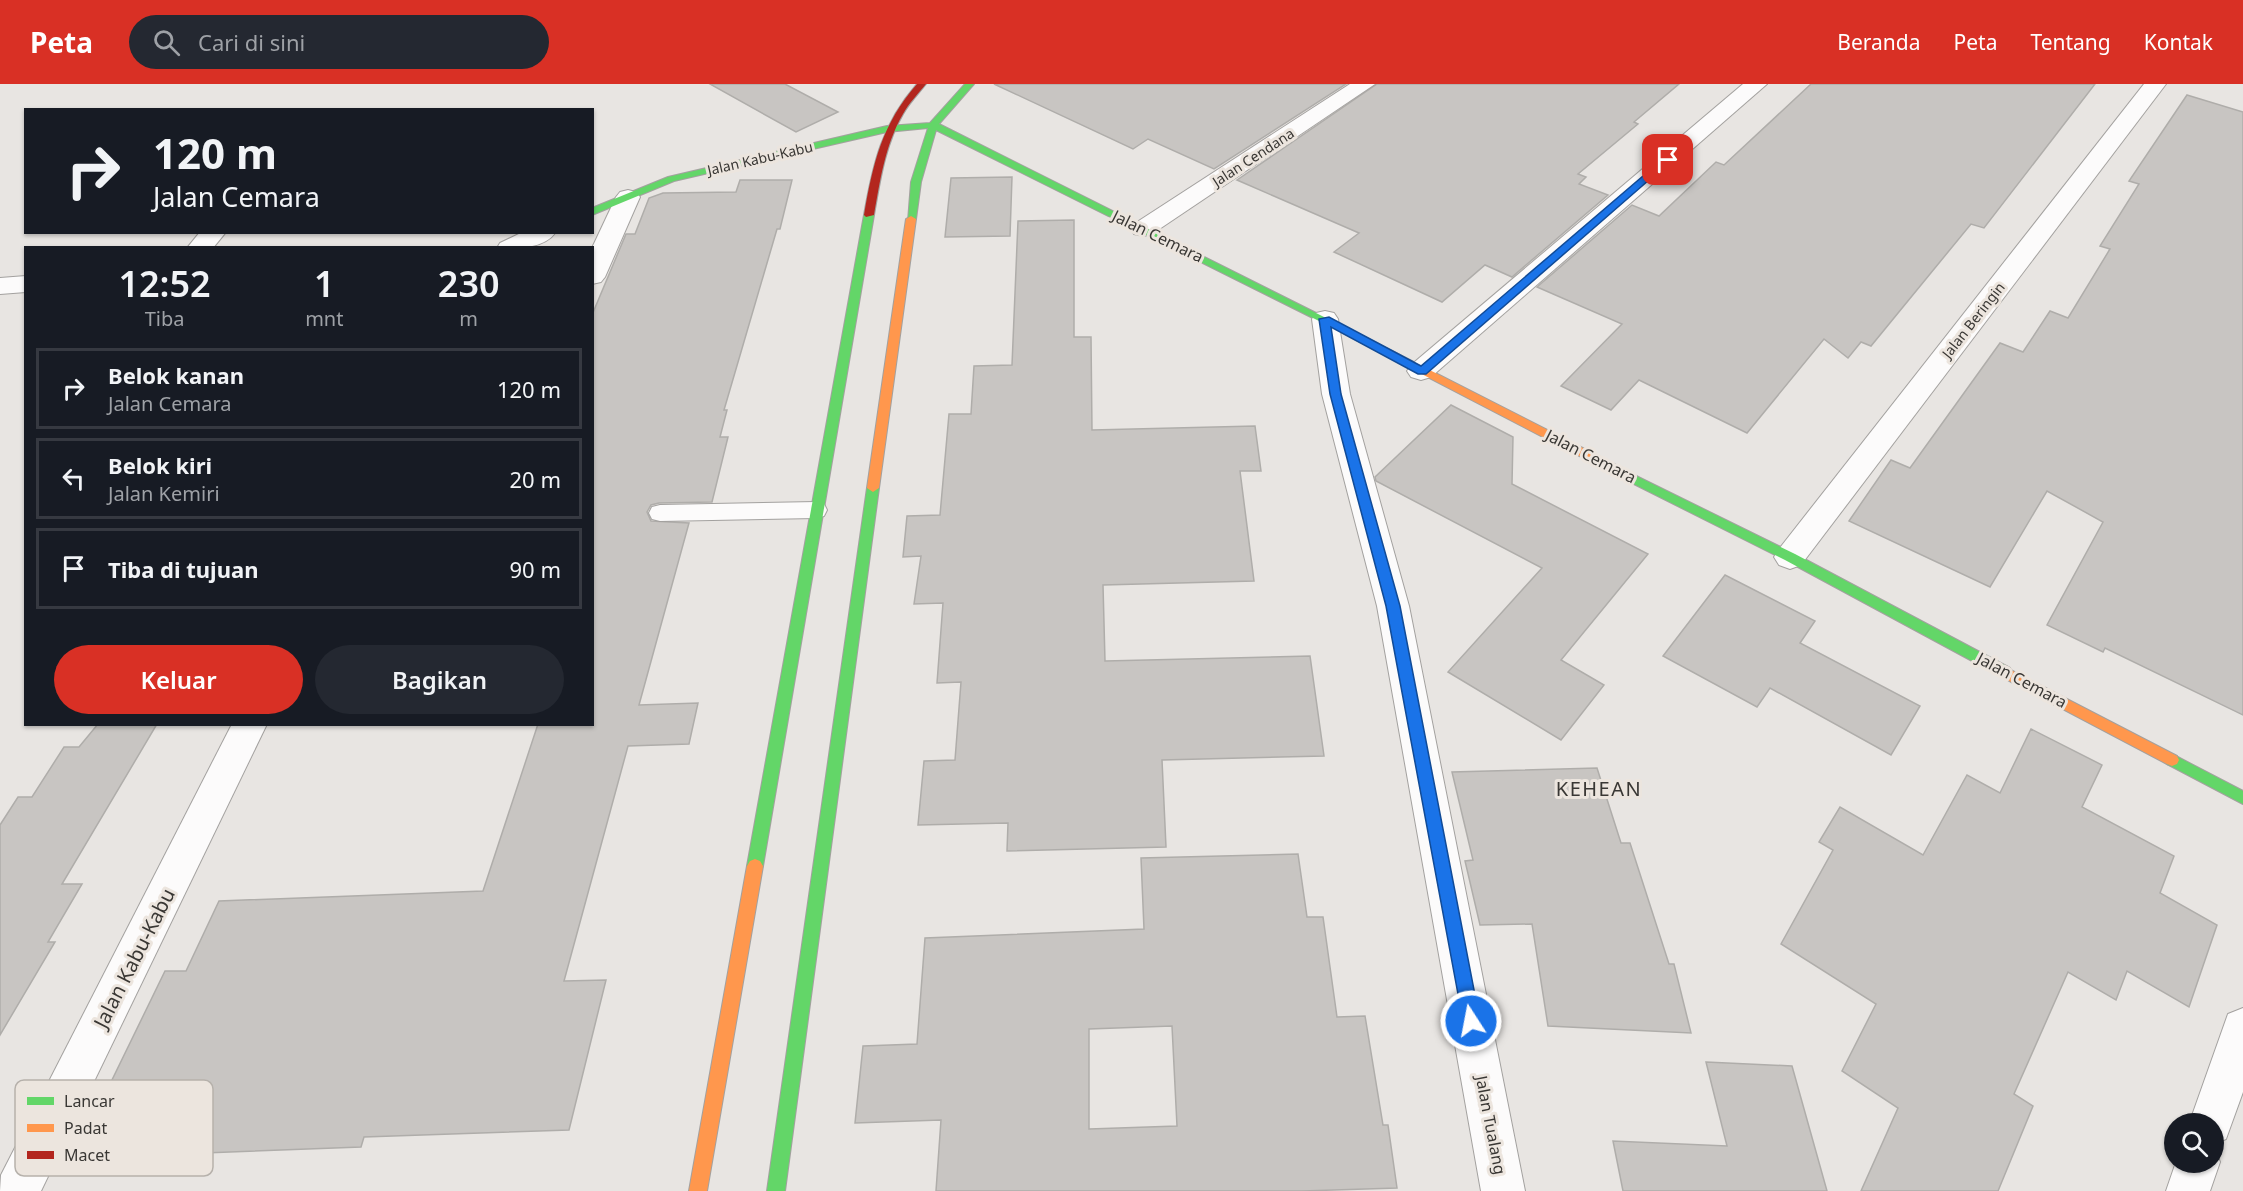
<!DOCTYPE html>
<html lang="id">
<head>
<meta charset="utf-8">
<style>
  :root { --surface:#171b24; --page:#242831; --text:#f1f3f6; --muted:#9ea1a6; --line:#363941; --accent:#d93025 }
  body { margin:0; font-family:"Noto Sans",sans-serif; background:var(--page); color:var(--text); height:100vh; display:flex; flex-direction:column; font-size:22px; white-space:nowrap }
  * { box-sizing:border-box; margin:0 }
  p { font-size:20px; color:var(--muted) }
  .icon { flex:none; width:33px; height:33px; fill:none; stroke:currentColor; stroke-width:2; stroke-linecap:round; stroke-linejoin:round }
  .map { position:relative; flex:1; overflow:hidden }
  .side { position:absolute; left:24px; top:162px; width:570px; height:480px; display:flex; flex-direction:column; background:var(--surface); border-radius:0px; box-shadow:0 2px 4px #0004 }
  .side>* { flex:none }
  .top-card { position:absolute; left:24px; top:24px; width:570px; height:126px; border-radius:0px; box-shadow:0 2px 4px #0004; background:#171b24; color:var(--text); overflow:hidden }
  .buttons { position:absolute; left:2164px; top:1029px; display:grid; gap:12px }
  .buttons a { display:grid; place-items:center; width:60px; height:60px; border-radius:50%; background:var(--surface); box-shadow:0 2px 4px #0004; font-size:30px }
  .pin { position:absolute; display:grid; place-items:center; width:51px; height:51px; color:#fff; margin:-26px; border-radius:12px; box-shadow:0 3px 9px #0006 }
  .me { position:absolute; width:66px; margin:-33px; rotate:349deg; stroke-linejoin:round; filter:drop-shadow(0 0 4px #0008) }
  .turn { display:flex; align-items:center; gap:21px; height:126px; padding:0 30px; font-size:27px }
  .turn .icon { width:78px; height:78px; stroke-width:2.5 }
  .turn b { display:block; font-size:42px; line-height:51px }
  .eta { display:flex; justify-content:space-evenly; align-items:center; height:102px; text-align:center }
  .eta b { font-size:36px; font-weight:600; line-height:42px }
  .primary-button { display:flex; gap:12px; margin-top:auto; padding:12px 30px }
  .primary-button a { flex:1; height:69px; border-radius:36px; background:var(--accent); color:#fff; font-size:24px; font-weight:600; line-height:69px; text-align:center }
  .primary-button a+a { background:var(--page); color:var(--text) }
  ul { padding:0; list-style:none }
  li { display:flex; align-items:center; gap:18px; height:81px; margin:0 12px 9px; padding:0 18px; border:3px solid var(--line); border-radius:0px }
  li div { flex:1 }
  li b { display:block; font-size:22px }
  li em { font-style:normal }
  header { display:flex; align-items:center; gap:36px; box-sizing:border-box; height:84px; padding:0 30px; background:var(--accent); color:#fff }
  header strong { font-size:28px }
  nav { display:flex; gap:33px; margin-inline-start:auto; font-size:21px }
  .search { width:420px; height:54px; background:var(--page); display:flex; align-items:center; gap:15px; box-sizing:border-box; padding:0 21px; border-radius:33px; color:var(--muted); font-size:22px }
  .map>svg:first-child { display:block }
  .building { fill:#c8c5c2; stroke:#afadaa; stroke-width:1.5; fill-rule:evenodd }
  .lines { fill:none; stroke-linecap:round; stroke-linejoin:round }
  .lane-casing { stroke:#a3a19f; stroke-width:2 }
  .street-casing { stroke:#a3a19f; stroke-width:2 }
  .fast-casing { stroke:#a3a19f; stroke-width:2 }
  .slow-casing { stroke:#a3a19f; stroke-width:2 }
  .jam-casing { stroke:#a3a19f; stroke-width:2 }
  .lane { fill:#fcfbfb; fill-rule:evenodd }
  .street { fill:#fcfbfb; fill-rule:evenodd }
  .fast { fill:#63d668; fill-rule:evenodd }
  .slow { fill:#ff974d; fill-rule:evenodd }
  .jam { fill:#b3261e; fill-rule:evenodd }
  .route { fill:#1a73e8; stroke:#114b97; stroke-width:1.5 }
  .labels { text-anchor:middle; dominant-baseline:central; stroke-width:6; stroke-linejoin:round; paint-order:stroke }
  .far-street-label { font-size:14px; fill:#393734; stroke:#ece5de }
  .street-label { font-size:16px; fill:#393734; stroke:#ece5de }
  .quarter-label { font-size:20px; letter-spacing:1.5px; fill:#393734; stroke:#ece5de }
  .near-street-label { font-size:20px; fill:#393734; stroke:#ece5de }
  .key { fill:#ece5de; stroke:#b6b1ab; stroke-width:1.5 }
  .key-label { font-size:16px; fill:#393734 }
</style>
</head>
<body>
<header>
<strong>Peta</strong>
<div class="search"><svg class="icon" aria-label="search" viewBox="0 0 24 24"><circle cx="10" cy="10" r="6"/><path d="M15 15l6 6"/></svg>Cari di sini</div>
<nav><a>Beranda</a><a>Peta</a><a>Tentang</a><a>Kontak</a></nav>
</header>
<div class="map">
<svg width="2243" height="1107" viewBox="0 0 2243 1107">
  <rect width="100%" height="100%" fill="#e8e5e2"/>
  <!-- building -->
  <g class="building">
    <polygon points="710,0 785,0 838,28 796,48"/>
    <polygon points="994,0 1346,0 1214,85 1148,55 1133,65"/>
    <polygon points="1377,0 1679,0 1634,38 1638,40 1578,90 1586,93 1579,100 1608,111 1512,193 1485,181 1442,218 1334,168 1359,149 1237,96"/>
    <polygon points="1811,0 2095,0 1984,144 1971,140 1871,262 1861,258 1848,274 1824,255 1747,349 1639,296 1611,326 1561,302 1622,240 1537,203 1632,121 1659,132 1716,78 1724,81"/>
    <polygon points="2187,11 2243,28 2243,631 2105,564 2103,568 2047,541 2103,438 2047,407 1990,503 1849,437 1891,376 1910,384 2000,259 2023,268 2050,227 2068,234 2110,165 2100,162 2139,100 2129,97"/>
    <polygon points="1012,93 1010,152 945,153 951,94"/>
    <polygon points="740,96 792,96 780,145 777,145 724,326 727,326 720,353 728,353 712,418 659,419 651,421 647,428 651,437 689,439 639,621 698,619 689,660 628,662 564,897 606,896 569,1046 364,1053 361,1063 74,1074 165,887 186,887 219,817 483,807 538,640 592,640 592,231 626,150 635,150 649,114 663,109 736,108"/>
    <polygon points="1074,136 1074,253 1091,253 1092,346 1255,342 1261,387 1240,387 1254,497 1103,501 1105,577 1310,572 1324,672 1162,676 1166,763 1007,767 1008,739 918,741 924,677 955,676 961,598 937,599 943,519 914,520 921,472 903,473 907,432 940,431 949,330 971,330 974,282 1012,281 1018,137"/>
    <polygon points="1451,321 1513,353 1512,400 1648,470 1561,576 1604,601 1561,656 1448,588 1542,484 1376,397 1375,393"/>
    <polygon points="1725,491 1815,537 1800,559 1920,622 1891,671 1770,604 1757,623 1663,572"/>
    <polygon points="98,640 157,640 62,800 82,800 48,858 55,858 0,951 0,741 18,713 32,713 64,663 79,663"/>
    <polygon points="2031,645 2102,681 2082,723 2174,772 2160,809 2217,841 2189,923 2127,887 2116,916 2068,888 2014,1010 2033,1022 1998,1107 1861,1107 1898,1024 1842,987 1876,920 1781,860 1833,766 1819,758 1840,723 1923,771 1967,691 2000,709"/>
    <polygon points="1597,684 1621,759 1630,759 1669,880 1674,880 1691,949 1548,942 1532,840 1480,841 1465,777 1473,776 1452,688"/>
    <path d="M 1298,770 L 1307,833 L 1323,833 L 1337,933 L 1365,932 L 1383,1041 L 1388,1041 L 1397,1104 L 1302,1107 L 936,1107 L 941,1036 L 855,1039 L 863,962 L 917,960 L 925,854 L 1144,845 L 1141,774 ZM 1172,942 L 1177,1042 L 1089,1045 L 1089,945 Z"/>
    <polygon points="1706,978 1792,982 1827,1107 1623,1107 1613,1057 1727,1062"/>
  </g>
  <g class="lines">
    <defs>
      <polygon id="lane" points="816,418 824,420 827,426 824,432 816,434 660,437 652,435 649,429 652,423 660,421"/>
      <g id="street">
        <polygon points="1350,0 1375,0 1152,150 1143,152 1134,150 1131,145 1134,140"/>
        <polygon points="1743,0 1767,0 1431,293 1421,296 1411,293 1407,287 1411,281"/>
        <polygon points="2144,0 2166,0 1801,481 1790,485 1779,481 1774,473 1779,465"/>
        <polygon points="628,106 636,108 640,113 605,193 601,198 592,200 592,164 616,113 620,108"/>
        <polygon points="200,148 226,148 213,164 187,164"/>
        <path d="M 523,148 L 556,148 C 543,166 516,164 497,164 L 500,159 Z"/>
        <polygon points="26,192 26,208 0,210 0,194"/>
        <polygon points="1325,227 1334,229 1338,235 1350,310 1409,522 1525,1107 1481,1107 1377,522 1322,310 1312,235 1316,229"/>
        <polygon points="232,640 267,640 41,1107 0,1107 1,1091"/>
        <polygon points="2243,924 2243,1008 2226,1055 2214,1060 2214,1040 2189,1040 2228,930"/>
        <polygon points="2214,1063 2220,1078 2210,1107 2166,1107 2176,1078 2214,1078"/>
      </g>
      <g id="fast">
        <polygon points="965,0 974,0 939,40 1350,246 1349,248 1341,248 936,46 921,98 916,135 908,137 911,98 928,44 887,48 674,97 592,131 592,124 668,93 887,42 930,39"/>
        <polygon points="869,128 874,131 763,782 760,787 755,789 750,787 747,782 864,131"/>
        <polygon points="1620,384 1795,470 2010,584 2012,588 2010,592 2000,592 1785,476 1616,391 1614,388 1616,385"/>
        <polygon points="873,400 879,404 785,1107 767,1107 867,404"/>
        <polygon points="2172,670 2243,707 2243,720 2167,680 2165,676 2167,672"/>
      </g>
      <g id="slow">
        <polygon points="911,132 916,135 879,404 873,408 867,404 906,135"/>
        <polygon points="1345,243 1624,385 1626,388 1620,392 1616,391 1341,248 1341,244"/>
        <polygon points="2005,583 2177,672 2179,676 2177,680 2172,682 2167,680 2000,592 1998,588 2000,584"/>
        <polygon points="755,775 760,777 763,782 707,1107 689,1107 747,782 750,777"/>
      </g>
      <path id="jam" d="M 917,0 L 926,0 C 918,10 909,19 903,30 C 885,61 880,97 874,131 L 866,133 L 864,131 C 873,79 882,40 917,0 Z"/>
    </defs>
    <!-- lane casing -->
    <use href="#lane" class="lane-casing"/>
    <!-- street casing -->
    <use href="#street" class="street-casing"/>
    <!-- fast casing -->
    <use href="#fast" class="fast-casing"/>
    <!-- slow casing -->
    <use href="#slow" class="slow-casing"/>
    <!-- jam casing -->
    <use href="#jam" class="jam-casing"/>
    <!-- lane -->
    <use href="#lane" class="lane"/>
    <!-- street -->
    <use href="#street" class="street"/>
    <!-- fast -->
    <use href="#fast" class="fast"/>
    <!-- slow -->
    <use href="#slow" class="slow"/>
    <!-- jam -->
    <use href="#jam" class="jam"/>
  </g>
  <!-- route -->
  <polygon class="route" points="1664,74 1672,76 1426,290 1418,290 1331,243 1341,310 1400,522 1480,937 1477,943 1471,945 1465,943 1463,937 1386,522 1330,310 1319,235 1329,233 1421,282"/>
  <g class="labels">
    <!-- far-street labels -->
    <g class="far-street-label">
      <text transform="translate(1253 73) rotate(-33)">Jalan Cendana</text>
      <text transform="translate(760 74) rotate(-13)">Jalan Kabu-Kabu</text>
      <text transform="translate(1973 236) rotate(-52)">Jalan Beringin</text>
    </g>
    <!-- street labels -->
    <g class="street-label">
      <text transform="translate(1158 152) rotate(26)">Jalan Cemara</text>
      <text transform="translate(1591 372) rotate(27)">Jalan Cemara</text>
      <text transform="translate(2022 596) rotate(28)">Jalan Cemara</text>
      <text transform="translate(1491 1041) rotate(79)">Jalan Tualang</text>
    </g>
    <!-- quarter labels -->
    <g class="quarter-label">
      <text x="1599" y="704">KEHEAN</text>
    </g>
    <!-- near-street labels -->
    <g class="near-street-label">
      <text transform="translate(134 874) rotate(-63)">Jalan Kabu-Kabu</text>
    </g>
  </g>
  <!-- legend -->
  <rect x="15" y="996" width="198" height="96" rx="9" class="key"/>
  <rect x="27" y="1013" width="27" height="8" fill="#63d668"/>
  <rect x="27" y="1040" width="27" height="8" fill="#ff974d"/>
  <rect x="27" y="1067" width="27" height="8" fill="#b3261e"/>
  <g class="key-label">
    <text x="64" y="1023">Lancar</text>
    <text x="64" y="1050">Padat</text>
    <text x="64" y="1077">Macet</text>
  </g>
</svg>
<div class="buttons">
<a><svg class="icon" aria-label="search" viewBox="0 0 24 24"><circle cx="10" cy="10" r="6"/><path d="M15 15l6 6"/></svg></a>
</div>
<div class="pin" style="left:1668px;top:76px;background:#d93025"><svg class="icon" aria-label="arrive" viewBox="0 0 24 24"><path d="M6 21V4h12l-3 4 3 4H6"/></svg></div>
<svg class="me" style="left:1471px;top:937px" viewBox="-20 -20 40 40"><circle r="17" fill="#1a73e8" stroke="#fff" stroke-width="3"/><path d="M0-11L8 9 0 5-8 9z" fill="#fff"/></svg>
<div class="top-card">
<div class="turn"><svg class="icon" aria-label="right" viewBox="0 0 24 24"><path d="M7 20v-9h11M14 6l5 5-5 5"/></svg><div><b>120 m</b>Jalan Cemara</div></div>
</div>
<section class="side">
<div class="eta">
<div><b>12:52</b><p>Tiba</p></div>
<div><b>1</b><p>mnt</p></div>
<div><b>230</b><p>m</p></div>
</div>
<ul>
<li><svg class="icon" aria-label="right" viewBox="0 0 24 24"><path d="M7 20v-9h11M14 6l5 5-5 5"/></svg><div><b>Belok kanan</b><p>Jalan Cemara</p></div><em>120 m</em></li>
<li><svg class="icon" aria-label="left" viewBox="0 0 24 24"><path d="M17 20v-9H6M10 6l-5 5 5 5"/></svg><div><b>Belok kiri</b><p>Jalan Kemiri</p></div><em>20 m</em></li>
<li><svg class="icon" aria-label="arrive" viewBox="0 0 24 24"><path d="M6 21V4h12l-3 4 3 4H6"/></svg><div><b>Tiba di tujuan</b></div><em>90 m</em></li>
</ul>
<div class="primary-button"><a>Keluar</a><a>Bagikan</a></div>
</section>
</div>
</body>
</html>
